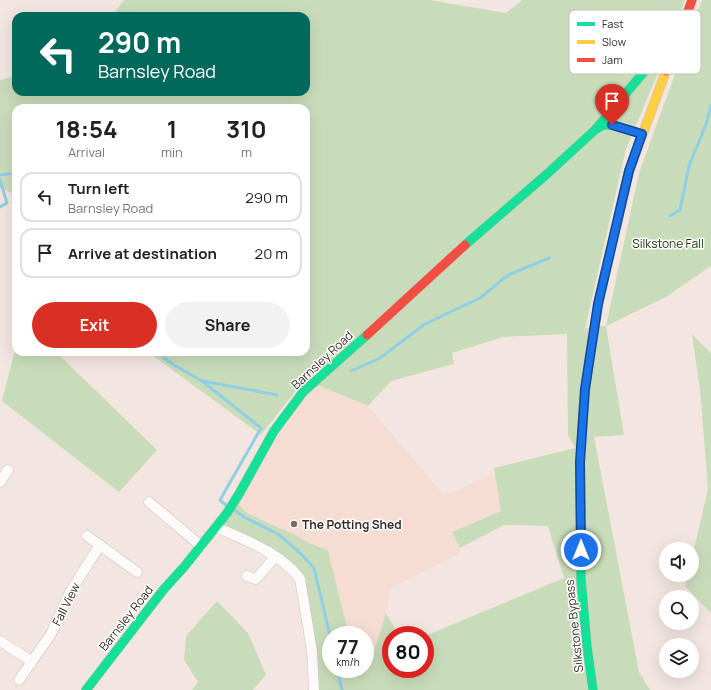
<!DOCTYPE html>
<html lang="en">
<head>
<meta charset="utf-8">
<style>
  :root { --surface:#fff; --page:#f2f2f2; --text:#202124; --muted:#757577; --line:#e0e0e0; --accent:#d93025 }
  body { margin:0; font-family:Manrope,sans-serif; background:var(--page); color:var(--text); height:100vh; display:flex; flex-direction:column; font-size:15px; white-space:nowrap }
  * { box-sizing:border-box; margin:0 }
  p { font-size:13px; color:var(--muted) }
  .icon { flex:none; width:22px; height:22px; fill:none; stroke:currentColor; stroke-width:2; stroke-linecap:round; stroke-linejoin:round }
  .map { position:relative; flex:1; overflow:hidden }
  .drawer { position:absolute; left:12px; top:104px; width:298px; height:252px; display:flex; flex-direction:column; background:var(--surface); border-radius:12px; box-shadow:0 4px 16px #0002 }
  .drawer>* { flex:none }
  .banner { position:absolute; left:12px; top:12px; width:298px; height:84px; border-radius:12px; box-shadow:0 4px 16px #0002; background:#00695c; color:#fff; overflow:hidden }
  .controls { position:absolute; left:659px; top:542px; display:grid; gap:8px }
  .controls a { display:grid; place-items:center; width:40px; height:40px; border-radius:50%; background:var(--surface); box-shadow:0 4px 16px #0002; font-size:20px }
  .speed { position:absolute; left:322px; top:626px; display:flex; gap:8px; font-size:20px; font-weight:700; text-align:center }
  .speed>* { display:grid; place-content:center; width:52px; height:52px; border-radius:50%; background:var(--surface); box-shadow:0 4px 16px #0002; line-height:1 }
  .speed small { font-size:10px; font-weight:400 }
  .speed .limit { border:6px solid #d22; background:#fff; color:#111 }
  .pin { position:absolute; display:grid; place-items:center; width:34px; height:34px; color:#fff; margin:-41px -17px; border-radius:50% 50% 50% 0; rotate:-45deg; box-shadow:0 0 4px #0007 }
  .pin .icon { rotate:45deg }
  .me { position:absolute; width:44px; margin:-22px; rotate:0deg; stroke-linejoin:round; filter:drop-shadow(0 0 3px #0008) }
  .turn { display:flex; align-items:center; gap:14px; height:84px; padding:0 20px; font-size:18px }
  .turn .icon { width:52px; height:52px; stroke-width:2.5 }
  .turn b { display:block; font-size:28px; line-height:34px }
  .eta { display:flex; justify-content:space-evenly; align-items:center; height:68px; text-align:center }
  .eta b { font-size:24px; font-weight:700; line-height:28px }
  .primary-button { display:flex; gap:8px; margin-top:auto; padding:8px 20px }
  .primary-button a { flex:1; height:46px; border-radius:24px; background:var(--accent); color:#fff; font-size:16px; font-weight:700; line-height:46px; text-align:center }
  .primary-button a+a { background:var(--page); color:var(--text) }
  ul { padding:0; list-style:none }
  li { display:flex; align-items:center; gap:12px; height:50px; margin:0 8px 6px; padding:0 12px; border:2px solid var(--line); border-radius:12px }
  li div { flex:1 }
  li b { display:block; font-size:15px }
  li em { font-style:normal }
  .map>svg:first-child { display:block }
  .built { fill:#f5ddd4 }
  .green { fill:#c9dcba }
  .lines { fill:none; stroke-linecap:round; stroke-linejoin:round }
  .stream { stroke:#8fcee4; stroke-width:3 }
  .street-casing { stroke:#cbc0bc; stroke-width:11 }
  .fast-casing { stroke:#cbc0bc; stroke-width:10 }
  .slow-casing { stroke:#cbc0bc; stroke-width:10 }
  .jam-casing { stroke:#cbc0bc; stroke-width:10 }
  .street { stroke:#fdfbfa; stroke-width:10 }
  .fast { stroke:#16e098; stroke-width:9 }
  .slow { stroke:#ffcf43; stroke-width:9 }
  .jam { stroke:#f24e42; stroke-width:9 }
  .route-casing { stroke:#114b97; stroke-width:10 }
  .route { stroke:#1a73e8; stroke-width:7 }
  .poi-dot { fill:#786d69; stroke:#fff; stroke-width:1.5 }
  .labels { text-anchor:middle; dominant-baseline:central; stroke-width:3; stroke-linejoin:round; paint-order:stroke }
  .park-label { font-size:12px; fill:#133408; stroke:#fff }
  .street-label { font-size:12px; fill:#352c28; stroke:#fff }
  .poi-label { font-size:12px; font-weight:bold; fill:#352c28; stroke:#fff; text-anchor:start }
  .key { fill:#fff; stroke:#c2c0be; stroke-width:1 }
  .key-label { font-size:11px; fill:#352c28 }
</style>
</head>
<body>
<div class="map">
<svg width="711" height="690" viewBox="0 0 711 690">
  <rect width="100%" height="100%" fill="#f3e6e1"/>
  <!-- built -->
  <polygon class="built" points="313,383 368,406 444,495 495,474 501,511 453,531 460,548 459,554 391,588 386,613 374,651 365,645 365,635 352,635 348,632 328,550 309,543 294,534 270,524 247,513 235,500"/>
  <!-- green -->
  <g class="green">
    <polygon points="124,0 430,0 506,13 522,0 685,0 658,73 626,149 585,329 595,326 606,326 639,173 702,0 711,0 711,266 666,297 606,326 624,435 594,437 639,672 650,690 314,690 312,651 293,571 216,527 235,500 247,513 270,524 294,534 309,543 328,550 348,632 352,635 331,635 331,669 365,669 365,645 374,651 386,613 399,635 391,635 391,669 425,669 425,636 564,578 548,526 504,525 460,548 452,532 501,511 494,468 575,448 568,435 567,334 503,337 452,353 454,364 391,381 368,406 313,383 302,383 261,435 148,352 306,352 306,108 16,108 16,195 0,188 0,80 16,76 16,92 306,92 306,16 112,16"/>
    <polygon points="692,334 711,353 711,613 685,586 688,575 692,575 692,558 708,489 700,390"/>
    <polygon points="16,352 56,352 157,450 119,492 2,401 14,354"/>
    <polygon points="217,601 248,633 266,675 253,690 192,690 198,682 184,660 186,636"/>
  </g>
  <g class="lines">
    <!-- stream -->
    <g class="stream">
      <polyline points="0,175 16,173"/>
      <polyline points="0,180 7,203 0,207"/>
      <polyline points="670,216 680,210 689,166 707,122 711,105"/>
      <polyline points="163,352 164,358 174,365 202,381 261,428 220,500 227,506"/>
      <polyline points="351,371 380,358 425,324 480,298 508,275 549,258"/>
      <polyline points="203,381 277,395"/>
      <polyline points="234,510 244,517 278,534 299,552 314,568 331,640"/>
      <polyline points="337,669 342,690"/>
    </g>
    <defs>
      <g id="street">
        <polyline points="0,482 8,470"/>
        <polyline points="149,502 201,546"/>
        <path d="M 216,527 C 245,540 281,553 300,579 L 312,651 L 314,690"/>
        <polyline points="87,536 137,572"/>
        <polyline points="247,576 256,579 275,557"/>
        <polyline points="0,641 31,661"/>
        <polyline points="19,680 51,634 70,592 100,545"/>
      </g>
      <g id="fast">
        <polyline points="596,129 603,125 612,125 642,134"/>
        <polyline points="465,245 547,174 596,129 643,73 678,28"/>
        <polyline points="86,690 164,589 184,567 227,513 239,494 274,431 303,392 367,335"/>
        <polyline points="593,690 587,646 581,579 580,462 585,389 598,304 605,274"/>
      </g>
      <polyline id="slow" points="605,274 629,171 666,71"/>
      <g id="jam">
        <polyline points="666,71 692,0"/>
        <polyline points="367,335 465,245"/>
      </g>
    </defs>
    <!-- street casing -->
    <use href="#street" class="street-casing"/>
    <!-- fast casing -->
    <use href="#fast" class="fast-casing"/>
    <!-- slow casing -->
    <use href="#slow" class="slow-casing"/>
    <!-- jam casing -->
    <use href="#jam" class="jam-casing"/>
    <!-- street -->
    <use href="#street" class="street"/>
    <!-- fast -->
    <use href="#fast" class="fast"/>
    <!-- slow -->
    <use href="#slow" class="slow"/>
    <!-- jam -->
    <use href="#jam" class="jam"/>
  </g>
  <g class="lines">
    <defs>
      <polyline id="route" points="581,550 580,462 585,389 598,304 629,171 642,134 612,125"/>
    </defs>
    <!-- route casing -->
    <use href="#route" class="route-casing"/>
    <!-- route -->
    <use href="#route" class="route"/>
  </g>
  <!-- markers -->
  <circle class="poi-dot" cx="294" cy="524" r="4"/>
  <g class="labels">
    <!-- park labels -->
    <g class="park-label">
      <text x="668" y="243">Silkstone Fall</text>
    </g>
    <!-- street labels -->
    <g class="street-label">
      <text transform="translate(322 360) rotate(-43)">Barnsley Road</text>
      <text transform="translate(66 604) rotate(-63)">Fall View</text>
      <text transform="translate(126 618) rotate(-52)">Barnsley Road</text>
      <text transform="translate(574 626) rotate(-96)">Silkstone Bypass</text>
    </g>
    <!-- poi labels -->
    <g class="poi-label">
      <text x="302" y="524">The Potting Shed</text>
    </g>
  </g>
  <!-- legend -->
  <rect x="569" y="10" width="132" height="64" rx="6" class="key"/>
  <rect x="577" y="22" width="18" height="4" fill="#16e098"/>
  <rect x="577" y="40" width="18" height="4" fill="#ffcf43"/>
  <rect x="577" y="58" width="18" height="4" fill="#f24e42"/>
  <g class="key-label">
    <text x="602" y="28">Fast</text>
    <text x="602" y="46">Slow</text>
    <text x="602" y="64">Jam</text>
  </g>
</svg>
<div class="controls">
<a><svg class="icon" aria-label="sound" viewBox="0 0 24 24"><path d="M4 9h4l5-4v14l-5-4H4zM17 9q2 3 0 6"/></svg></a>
<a><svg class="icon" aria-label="search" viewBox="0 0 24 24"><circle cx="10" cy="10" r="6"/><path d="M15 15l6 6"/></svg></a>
<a><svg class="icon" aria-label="layers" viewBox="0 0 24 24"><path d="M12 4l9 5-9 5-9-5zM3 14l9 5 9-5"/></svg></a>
</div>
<div class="speed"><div>77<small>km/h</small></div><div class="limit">80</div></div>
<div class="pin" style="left:612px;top:125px;background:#d93025"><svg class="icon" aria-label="arrive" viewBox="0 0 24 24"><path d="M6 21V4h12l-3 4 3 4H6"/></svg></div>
<svg class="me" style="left:581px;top:550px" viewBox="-20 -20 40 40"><circle r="17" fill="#1a73e8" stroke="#fff" stroke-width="3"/><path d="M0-11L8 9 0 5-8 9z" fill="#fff"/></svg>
<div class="banner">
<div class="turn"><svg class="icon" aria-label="left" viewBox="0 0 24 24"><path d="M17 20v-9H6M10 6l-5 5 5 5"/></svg><div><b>290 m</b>Barnsley Road</div></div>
</div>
<section class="drawer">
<div class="eta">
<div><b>18:54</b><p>Arrival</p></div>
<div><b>1</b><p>min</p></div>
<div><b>310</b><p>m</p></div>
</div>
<ul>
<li><svg class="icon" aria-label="left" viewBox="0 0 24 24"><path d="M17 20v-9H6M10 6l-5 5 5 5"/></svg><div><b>Turn left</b><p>Barnsley Road</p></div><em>290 m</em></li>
<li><svg class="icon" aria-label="arrive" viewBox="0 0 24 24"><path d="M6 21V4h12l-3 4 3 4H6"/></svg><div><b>Arrive at destination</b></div><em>20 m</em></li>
</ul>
<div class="primary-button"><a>Exit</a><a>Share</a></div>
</section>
</div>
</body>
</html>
